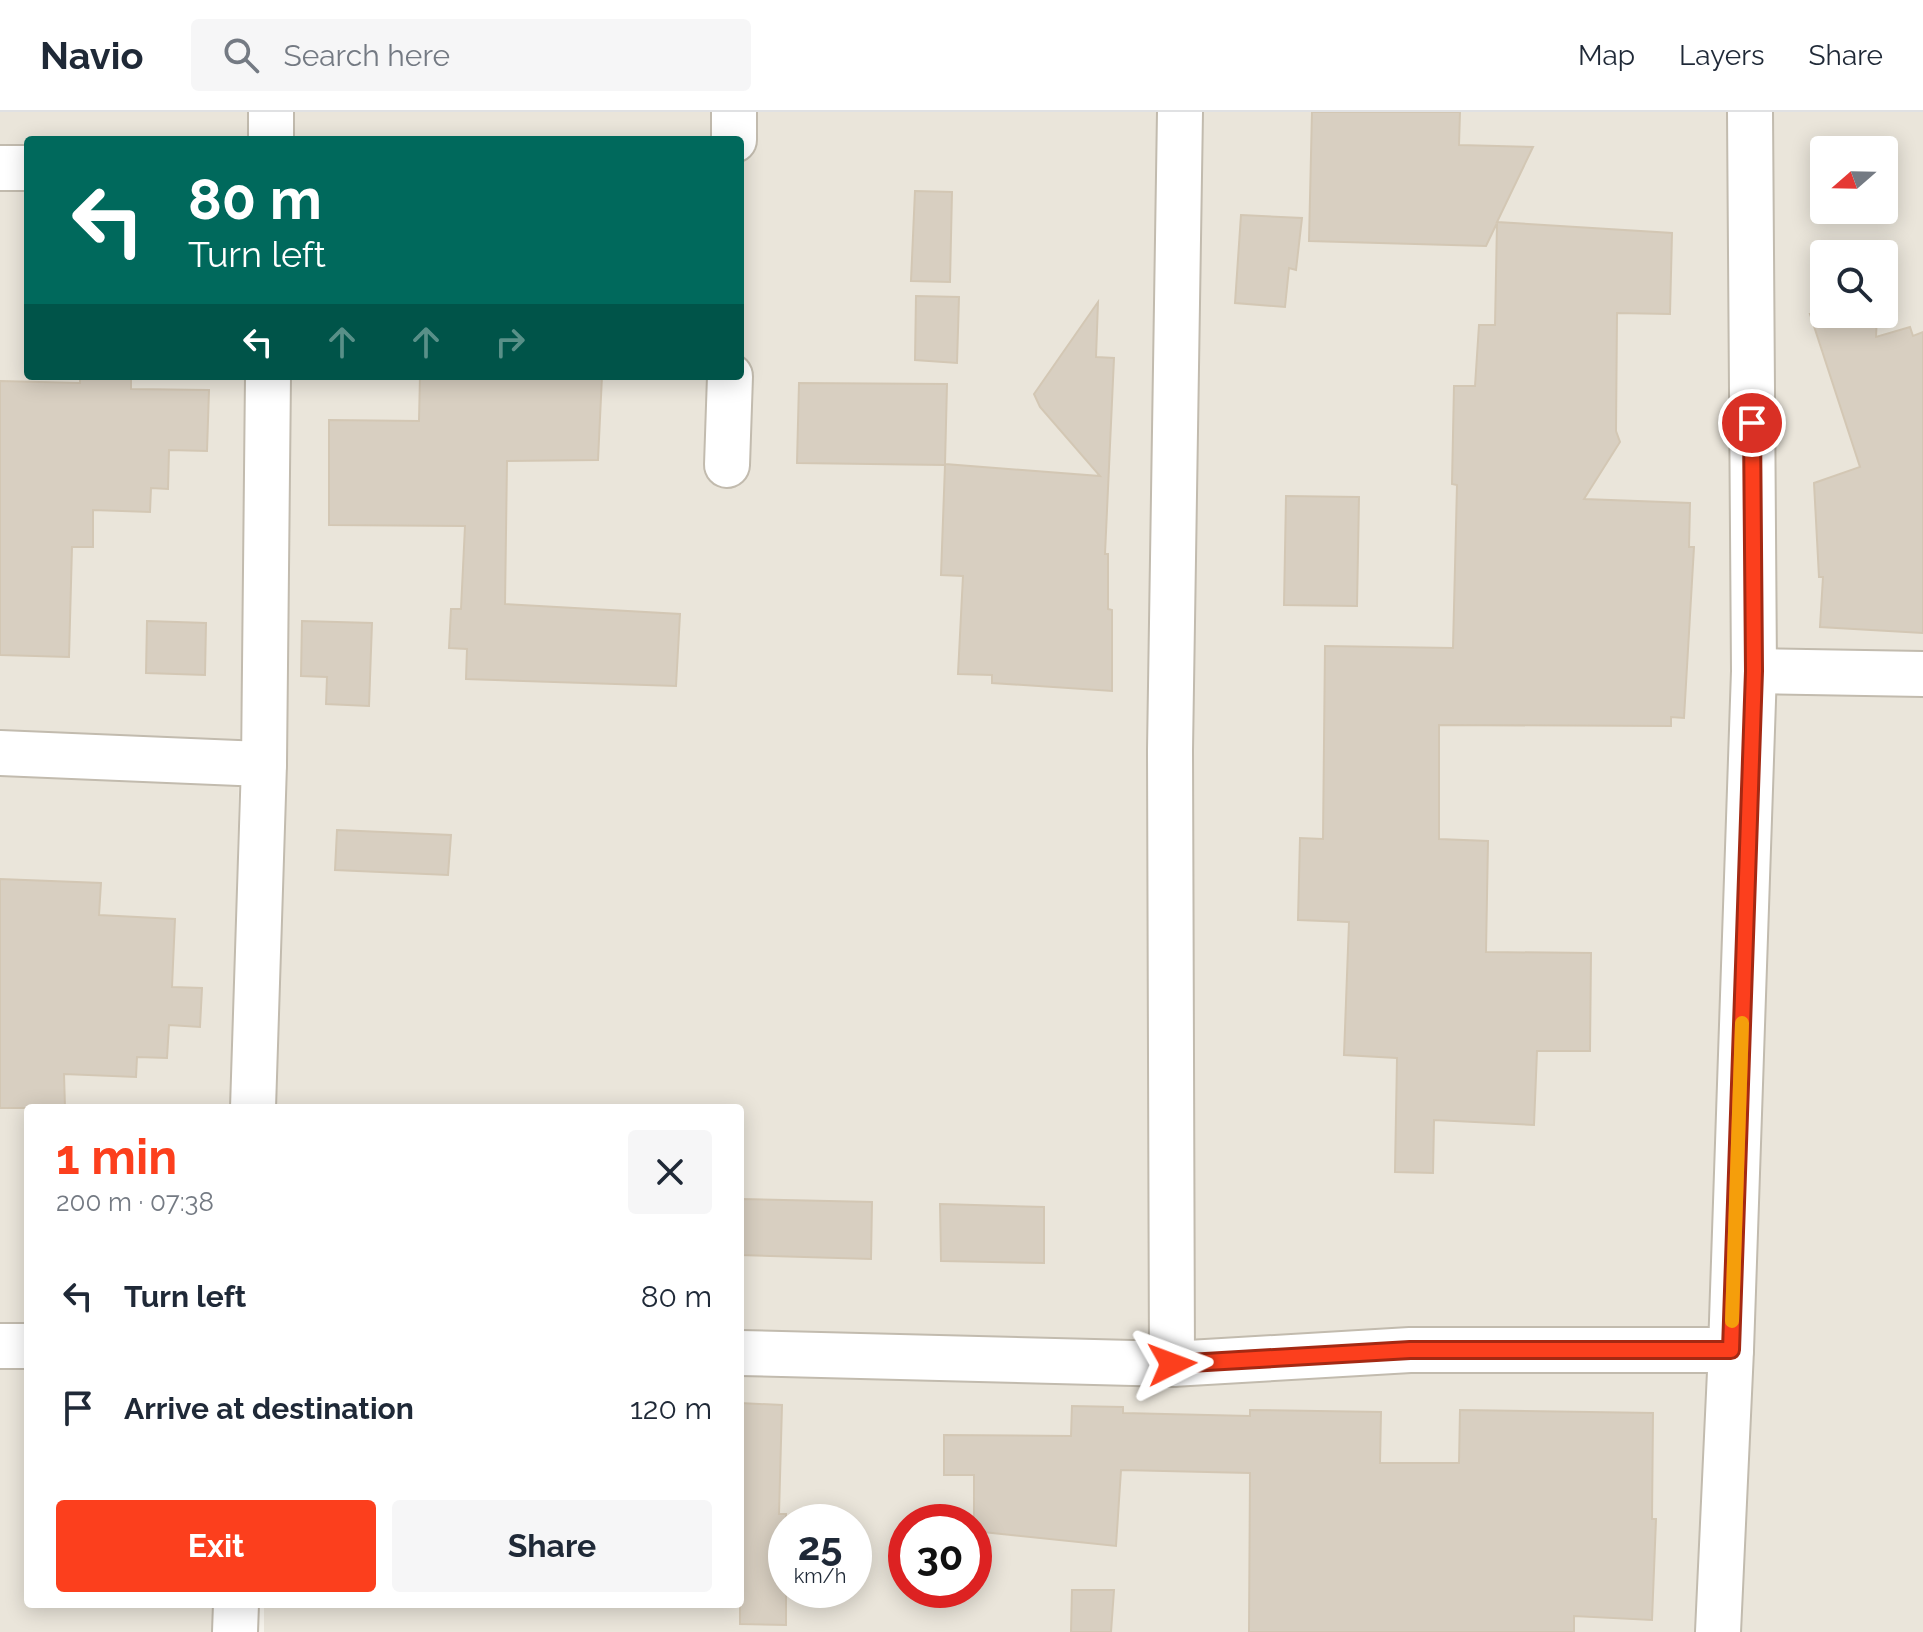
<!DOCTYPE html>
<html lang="en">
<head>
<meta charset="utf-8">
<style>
  :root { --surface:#fff; --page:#f6f6f7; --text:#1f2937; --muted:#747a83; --line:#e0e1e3; --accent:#fc3f1d }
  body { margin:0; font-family:Raleway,sans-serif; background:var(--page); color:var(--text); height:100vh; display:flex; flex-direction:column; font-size:30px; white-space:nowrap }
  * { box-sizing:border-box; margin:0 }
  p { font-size:26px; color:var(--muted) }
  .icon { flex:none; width:44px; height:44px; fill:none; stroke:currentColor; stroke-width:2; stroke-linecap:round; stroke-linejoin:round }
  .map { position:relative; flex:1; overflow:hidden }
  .drawer { position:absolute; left:24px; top:992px; width:720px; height:504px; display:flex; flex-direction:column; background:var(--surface); border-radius:8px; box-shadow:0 4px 20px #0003 }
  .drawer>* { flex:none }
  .banner { position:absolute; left:24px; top:24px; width:720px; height:244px; border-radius:8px; box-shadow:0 4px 20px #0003; background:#00695c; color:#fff; overflow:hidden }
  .needle { width:52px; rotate:250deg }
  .fabs { position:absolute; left:1810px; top:24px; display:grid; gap:16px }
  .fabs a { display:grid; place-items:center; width:88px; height:88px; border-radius:8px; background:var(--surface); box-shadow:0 4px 20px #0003; font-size:40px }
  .speed { position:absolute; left:768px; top:1392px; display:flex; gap:16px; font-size:40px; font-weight:700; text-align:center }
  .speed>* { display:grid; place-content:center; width:104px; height:104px; border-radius:50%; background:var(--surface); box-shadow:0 4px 20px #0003; line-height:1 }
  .speed small { font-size:20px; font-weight:400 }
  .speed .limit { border:12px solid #d22; background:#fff; color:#111 }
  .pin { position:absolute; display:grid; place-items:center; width:68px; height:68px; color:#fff; margin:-34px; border:4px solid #fff; border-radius:50%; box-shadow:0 2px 8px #0007 }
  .me { position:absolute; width:88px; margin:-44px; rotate:87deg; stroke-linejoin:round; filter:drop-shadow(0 0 6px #0008) }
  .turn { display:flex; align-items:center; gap:28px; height:168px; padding:0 32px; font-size:36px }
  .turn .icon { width:104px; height:104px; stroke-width:2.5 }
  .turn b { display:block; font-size:56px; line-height:68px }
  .lanes { display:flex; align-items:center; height:76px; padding:0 32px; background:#0003; justify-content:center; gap:40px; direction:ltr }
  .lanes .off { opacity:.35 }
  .round { display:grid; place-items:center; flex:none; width:84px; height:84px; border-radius:8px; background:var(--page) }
  .headline { display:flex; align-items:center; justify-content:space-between; height:136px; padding:0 32px }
  h1 { font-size:48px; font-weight:700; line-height:60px; color:var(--accent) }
  .cta { display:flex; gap:16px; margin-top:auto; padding:16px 32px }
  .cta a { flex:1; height:92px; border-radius:8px; background:var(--accent); color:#fff; font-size:32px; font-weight:700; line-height:92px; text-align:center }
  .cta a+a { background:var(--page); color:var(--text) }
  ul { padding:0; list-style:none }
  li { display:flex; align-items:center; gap:24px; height:112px; padding:0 32px }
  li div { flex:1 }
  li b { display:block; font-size:30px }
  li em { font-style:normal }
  header { display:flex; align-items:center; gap:48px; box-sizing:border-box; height:112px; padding:0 40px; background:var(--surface); border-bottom:2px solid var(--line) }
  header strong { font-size:38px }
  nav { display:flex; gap:44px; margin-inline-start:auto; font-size:28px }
  .search { width:560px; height:72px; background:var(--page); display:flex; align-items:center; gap:20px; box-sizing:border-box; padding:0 28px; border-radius:8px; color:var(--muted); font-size:30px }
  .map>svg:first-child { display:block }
  .residential { fill:#eae5da; fill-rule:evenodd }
  .building { fill:#d8cfc1; stroke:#d3c7b4; stroke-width:2 }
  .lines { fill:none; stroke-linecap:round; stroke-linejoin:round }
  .street-casing { stroke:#c2bbae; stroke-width:48 }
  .street { stroke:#fff; stroke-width:44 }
  .route-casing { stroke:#a42913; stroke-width:20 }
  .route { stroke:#fc3f1d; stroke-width:14 }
  .slow { stroke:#f59e0b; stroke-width:14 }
</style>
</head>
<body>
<header>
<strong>Navio</strong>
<div class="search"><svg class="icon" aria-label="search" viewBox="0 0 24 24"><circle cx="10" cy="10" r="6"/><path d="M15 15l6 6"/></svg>Search here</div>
<nav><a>Map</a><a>Layers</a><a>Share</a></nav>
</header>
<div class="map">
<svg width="1923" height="1520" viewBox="0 0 1923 1520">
  <rect width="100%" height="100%" fill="#f6f3ec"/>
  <!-- residential -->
  <g class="residential">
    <polygon points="0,0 255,0 255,28 28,28 28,264 249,264 231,996 28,996 28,1492 218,1492 217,1520 0,1520"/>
    <path d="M 284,0 L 1923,0 L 1923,1520 L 264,1520 L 264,1492 L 740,1492 L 740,996 L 271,996 L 281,264 L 740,264 L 740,28 L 284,28 ZM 1824,38 L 1884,38 L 1884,98 L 1824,98 ZM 1824,142 L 1884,142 L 1884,202 L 1824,202 ZM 786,1410 L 854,1410 L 854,1478 L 786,1478 ZM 906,1410 L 974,1410 L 974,1478 L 906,1478 Z"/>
  </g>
  <!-- building -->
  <g class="building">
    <polygon points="1312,0 1460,0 1459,33 1533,35 1497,110 1672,121 1670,202 1617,201 1616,319 1620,330 1584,387 1690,391 1689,435 1694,435 1684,606 1671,605 1671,614 1439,613 1439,727 1488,729 1486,840 1591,841 1590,939 1537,939 1534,1013 1434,1008 1433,1061 1395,1060 1397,946 1344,943 1349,810 1298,808 1300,726 1323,727 1325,534 1453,536 1457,373 1452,372 1454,274 1475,274 1479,213 1495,213 1497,111 1486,134 1309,129"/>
    <polygon points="915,79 952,80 950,170 911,169"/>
    <polygon points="1241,103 1302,106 1296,158 1289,156 1285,195 1235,191"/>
    <polygon points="916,184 959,185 957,251 915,248"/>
    <polygon points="1098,190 1096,245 1114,246 1105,442 1108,442 1108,497 1112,498 1112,579 992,571 992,563 958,562 963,464 941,463 945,353 797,351 799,271 947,272 945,352 1100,364 1040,295 1034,282"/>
    <polygon points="1810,202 1877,202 1876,225 1910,215 1913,224 1923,220 1923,521 1820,515 1823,465 1819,465 1814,371 1860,355"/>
    <polygon points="80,264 131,264 131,277 209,278 207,339 169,338 168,377 151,376 150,400 93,398 93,435 72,435 69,545 0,543 0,269 80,271"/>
    <polygon points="420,264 602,264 598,348 507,349 505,492 680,502 676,574 466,567 467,537 449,536 451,497 461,497 465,414 329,413 329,308 419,309"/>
    <polygon points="1286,384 1359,385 1357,494 1284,493"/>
    <polygon points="147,509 206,511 205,563 146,561"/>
    <polygon points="302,509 372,511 369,594 326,592 327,565 301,564"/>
    <polygon points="337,718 451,723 448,763 335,758"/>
    <polygon points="0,767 101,771 99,803 175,807 172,875 202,876 200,915 169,913 167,946 137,945 136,965 64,962 65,996 0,996"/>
    <polygon points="740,1087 872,1090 871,1147 740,1143"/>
    <polygon points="940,1092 1044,1095 1044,1151 941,1149"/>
    <polygon points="740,1291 782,1293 779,1402 786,1402 786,1513 740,1512"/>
    <polygon points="1072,1294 1123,1295 1123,1301 1250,1304 1250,1298 1381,1300 1380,1351 1459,1351 1460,1298 1653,1301 1652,1407 1656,1407 1652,1508 1574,1504 1574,1520 1249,1520 1250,1361 1121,1358 1116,1434 974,1419 974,1363 944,1363 944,1323 1071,1324"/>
    <polygon points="1072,1478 1114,1478 1111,1520 1071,1520"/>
  </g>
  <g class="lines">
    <defs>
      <g id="street">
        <polyline points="271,28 271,0"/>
        <polyline points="734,28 734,0"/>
        <polyline points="0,56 28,56"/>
        <polyline points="727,353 730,264"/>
        <polyline points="1754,559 1923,562"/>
        <polyline points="0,641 264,652"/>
        <polyline points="253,996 264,652 268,264"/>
        <polyline points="0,1234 28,1234"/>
        <polyline points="740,1241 1172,1252 1410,1238 1731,1238"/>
        <polyline points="1172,1252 1170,638 1180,0"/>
        <polyline points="235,1520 236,1492"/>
        <polyline points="1718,1520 1731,1238 1754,559 1750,0"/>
      </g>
    </defs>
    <!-- street casing -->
    <use href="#street" class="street-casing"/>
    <!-- street -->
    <use href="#street" class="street"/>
  </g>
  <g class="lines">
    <defs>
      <polyline id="route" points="1172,1252 1410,1238 1731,1238 1754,559 1752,311"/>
    </defs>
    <!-- route casing -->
    <use href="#route" class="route-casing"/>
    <!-- route -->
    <use href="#route" class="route"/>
    <!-- slow -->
    <polyline class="slow" points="1732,1209 1742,911"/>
  </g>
</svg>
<div class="fabs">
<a><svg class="needle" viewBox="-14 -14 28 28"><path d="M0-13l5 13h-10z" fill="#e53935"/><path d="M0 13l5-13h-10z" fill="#747a83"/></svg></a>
<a><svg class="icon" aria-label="search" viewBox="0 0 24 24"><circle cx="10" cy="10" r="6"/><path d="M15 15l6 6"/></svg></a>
</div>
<div class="speed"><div>25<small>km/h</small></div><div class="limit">30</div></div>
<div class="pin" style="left:1752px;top:311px;background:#d93025"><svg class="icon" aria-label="arrive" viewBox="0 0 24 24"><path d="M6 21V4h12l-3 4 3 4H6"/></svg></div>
<svg class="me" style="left:1172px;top:1252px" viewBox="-20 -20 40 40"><path d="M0-17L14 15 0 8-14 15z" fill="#fc3f1d" stroke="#fff" stroke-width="4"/></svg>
<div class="banner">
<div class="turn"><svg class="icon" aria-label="left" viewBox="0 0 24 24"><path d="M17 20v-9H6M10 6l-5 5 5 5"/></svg><div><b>80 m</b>Turn left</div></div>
<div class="lanes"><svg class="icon" aria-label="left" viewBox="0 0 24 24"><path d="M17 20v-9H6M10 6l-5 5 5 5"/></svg><svg class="icon off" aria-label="ahead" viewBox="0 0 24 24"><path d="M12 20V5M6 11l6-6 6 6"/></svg><svg class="icon off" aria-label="ahead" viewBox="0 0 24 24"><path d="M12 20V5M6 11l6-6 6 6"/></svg><svg class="icon off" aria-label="right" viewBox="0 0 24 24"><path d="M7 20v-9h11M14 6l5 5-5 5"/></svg></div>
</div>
<section class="drawer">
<div class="headline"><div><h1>1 min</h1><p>200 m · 07:38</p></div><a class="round"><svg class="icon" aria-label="close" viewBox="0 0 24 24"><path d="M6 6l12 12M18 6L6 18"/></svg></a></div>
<ul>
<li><svg class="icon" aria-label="left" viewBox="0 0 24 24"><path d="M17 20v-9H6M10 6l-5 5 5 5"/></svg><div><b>Turn left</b></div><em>80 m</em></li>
<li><svg class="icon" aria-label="arrive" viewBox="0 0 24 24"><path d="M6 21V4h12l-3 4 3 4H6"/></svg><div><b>Arrive at destination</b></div><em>120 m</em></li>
</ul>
<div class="cta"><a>Exit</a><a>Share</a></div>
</section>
</div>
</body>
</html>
